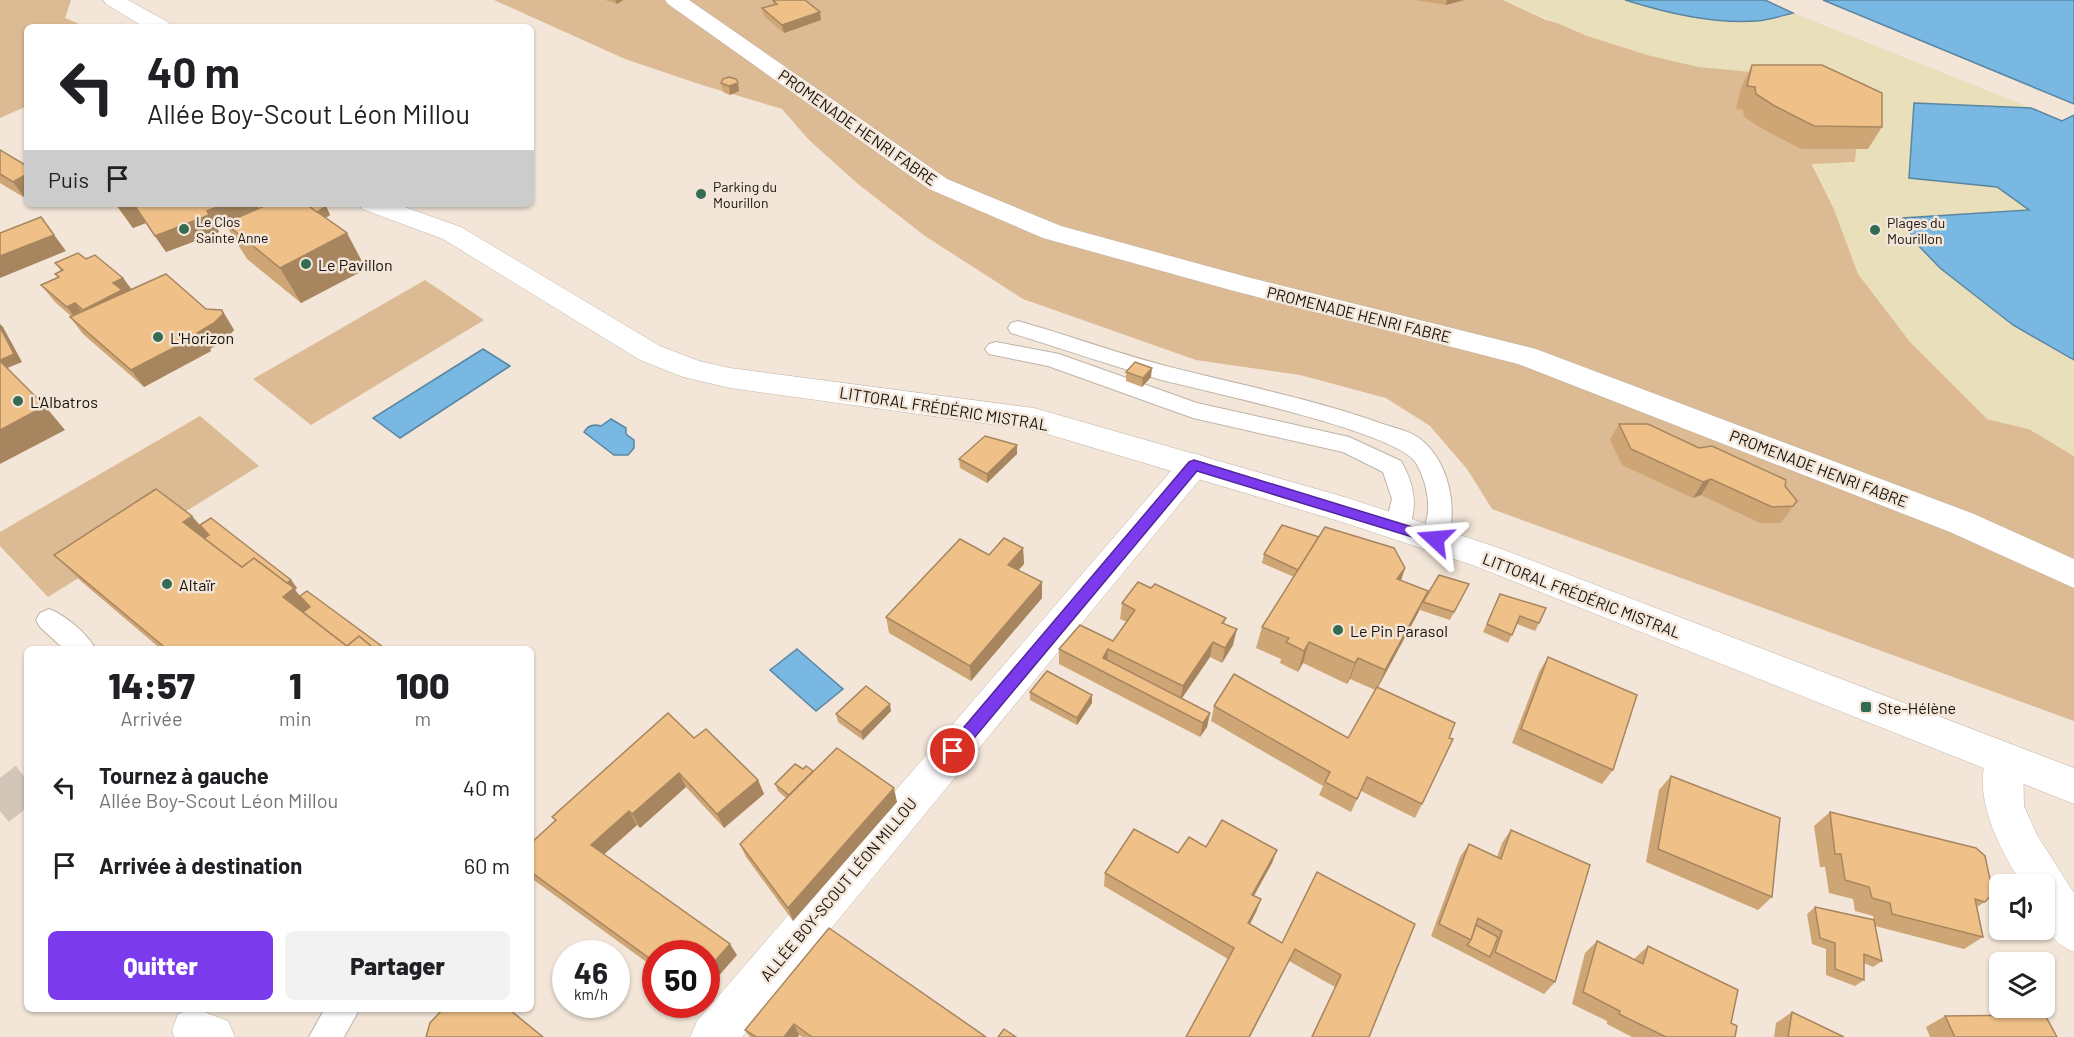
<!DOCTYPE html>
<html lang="fr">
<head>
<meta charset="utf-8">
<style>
  :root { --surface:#fff; --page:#f2f2f2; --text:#202124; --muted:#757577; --accent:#7c3aed }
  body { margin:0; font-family:Barlow,sans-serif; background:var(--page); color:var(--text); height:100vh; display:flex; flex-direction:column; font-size:22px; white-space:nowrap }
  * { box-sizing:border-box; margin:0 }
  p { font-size:20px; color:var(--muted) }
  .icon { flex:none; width:33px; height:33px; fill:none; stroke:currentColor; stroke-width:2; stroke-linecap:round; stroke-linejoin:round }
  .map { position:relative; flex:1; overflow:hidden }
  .side { position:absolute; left:24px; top:646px; width:510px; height:366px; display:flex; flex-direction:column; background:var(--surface); border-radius:9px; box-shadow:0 2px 4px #0004 }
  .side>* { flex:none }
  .hud { position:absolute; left:24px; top:24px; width:510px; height:183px; border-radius:9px; box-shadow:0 2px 4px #0004; background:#fff; color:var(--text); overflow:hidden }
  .tools { position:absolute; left:1989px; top:874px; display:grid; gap:12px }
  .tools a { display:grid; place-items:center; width:66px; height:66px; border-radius:9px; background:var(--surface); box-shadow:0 2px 4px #0004; font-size:30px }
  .speed { position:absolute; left:552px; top:940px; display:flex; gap:12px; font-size:30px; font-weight:700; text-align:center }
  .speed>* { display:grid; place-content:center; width:78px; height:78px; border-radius:50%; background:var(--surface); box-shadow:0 2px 4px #0004; line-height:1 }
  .speed small { font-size:15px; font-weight:400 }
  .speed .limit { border:9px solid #d22; background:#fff; color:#111 }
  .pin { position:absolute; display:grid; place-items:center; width:51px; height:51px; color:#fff; margin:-26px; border:3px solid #fff; border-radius:50%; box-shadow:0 2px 6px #0007 }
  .me { position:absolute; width:66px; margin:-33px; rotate:289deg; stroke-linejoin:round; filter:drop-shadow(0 0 4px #0008) }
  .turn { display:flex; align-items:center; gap:21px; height:126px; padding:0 24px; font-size:27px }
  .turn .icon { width:78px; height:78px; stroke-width:2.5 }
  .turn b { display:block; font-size:42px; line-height:51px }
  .then { display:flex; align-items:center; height:57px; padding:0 24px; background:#0003; gap:12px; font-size:22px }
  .eta { display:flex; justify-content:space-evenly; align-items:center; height:102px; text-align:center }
  .eta b { font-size:36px; font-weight:800; line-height:42px }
  .primary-button { display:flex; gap:12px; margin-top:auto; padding:12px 24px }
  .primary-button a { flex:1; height:69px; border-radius:9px; background:var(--accent); color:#fff; font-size:24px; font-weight:800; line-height:69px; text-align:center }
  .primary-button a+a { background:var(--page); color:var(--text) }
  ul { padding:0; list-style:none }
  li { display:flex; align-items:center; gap:18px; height:78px; padding:0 24px }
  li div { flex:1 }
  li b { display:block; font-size:22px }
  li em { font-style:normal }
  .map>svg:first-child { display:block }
  .green { fill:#dcba93 }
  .sand { fill:#e9dfba }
  .water { fill:#78b8e3; stroke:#5a86a2; stroke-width:1.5 }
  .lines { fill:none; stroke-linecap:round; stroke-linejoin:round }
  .street-tunnel { stroke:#d2c6b9; stroke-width:40; stroke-dasharray:40 20; stroke-linecap:butt }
  .lane-casing { stroke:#bfb3a6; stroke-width:2 }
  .street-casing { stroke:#bfb3a6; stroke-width:1 }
  .secondary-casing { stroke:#bfb3a6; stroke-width:1 }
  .lane { fill:#fff; fill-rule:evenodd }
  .street { fill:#fff; fill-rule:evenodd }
  .secondary { fill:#fff; fill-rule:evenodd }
  .wall { fill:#cea575 }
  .shaded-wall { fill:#a7865f }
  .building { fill:#efc088; stroke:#a7865f; stroke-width:1.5 }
  .route { fill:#7c3aed; stroke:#51269a; stroke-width:1.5 }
  .poi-dot { fill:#336b53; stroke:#f3e6d8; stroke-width:2 }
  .labels { text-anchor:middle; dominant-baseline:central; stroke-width:5; stroke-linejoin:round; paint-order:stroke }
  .far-poi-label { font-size:14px; fill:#15110c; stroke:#f3e6d8; text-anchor:start }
  .street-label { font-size:16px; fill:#15110c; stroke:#f3e6d8 }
  .poi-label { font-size:16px; fill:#15110c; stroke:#f3e6d8; text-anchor:start }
</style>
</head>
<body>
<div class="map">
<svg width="2074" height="1037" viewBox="0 0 2074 1037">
  <rect width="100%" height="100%" fill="#f3e6d8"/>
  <!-- green -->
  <g class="green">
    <polygon points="0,0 71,0 65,18 84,26 120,27 27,27 27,106 0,118"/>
    <polygon points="494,0 1503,0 1546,20 1866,100 1855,162 1812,165 1833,207 1987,419 2029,429 2074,456 2074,721 1492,509 1467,469 1430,426 1386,398 1300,375 1196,360 1023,299 925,236 858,184 809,140 782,109 702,85 625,59"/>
    <polygon points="425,280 484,320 311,425 253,379"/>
    <polygon points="200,416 259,466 48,597 0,546 0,532"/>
  </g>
  <!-- sand -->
  <polygon class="sand" points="1503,0 1625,0 1665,12 1760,21 1793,13 2031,108 1914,104 1910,178 1997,187 2030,210 1903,218 2013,325 2074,360 2074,456 2029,429 1987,419 1910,342 1858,274 1833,207 1812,164 1855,162 1856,149 1762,73 1698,67 1647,55 1587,36"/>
  <!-- water -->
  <g class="water">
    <path d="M 1625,0 L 1765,0 L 1793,13 C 1781,16 1769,20 1757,21 C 1712,24 1667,13 1625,0 Z"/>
    <polygon points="1823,0 2074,0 2074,104"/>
    <polygon points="1914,103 2031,108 2062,121 2074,115 2074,360 2013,325 1940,268 1915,242 1903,218 2029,210 1997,187 1909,178"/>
    <polygon points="483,349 510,366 400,438 373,418"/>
    <path d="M 611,419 L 626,428 L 626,434 L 634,440 L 634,448 L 628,455 L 614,455 L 584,432 C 588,425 594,424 601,426 Z"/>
    <polygon points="797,649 843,689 816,711 770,670"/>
  </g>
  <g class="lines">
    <!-- street-tunnel -->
    <polyline class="street-tunnel" points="0,778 27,813"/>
    <defs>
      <g id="lane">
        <path d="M 1018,321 C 1068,335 1116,353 1166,366 C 1236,384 1309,398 1377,422 C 1390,427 1408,430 1419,438 C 1449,460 1461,513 1444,546 L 1435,548 L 1426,546 C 1420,534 1427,523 1428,511 C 1429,495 1424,476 1416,463 C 1397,431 1203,391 1158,379 C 1109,365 1060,348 1011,333 L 1008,328 L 1011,323 Z"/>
        <path d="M 996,342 L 1059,354 L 1197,403 L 1349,437 L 1401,461 C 1415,485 1419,509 1406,534 L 1397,536 L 1388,534 L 1385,527 L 1392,499 L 1383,472 L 1343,452 L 1193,418 L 1048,366 L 989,354 L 985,349 L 989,344 Z"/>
        <path d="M 49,609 C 65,615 88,634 96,650 L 65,650 L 40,627 L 36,620 L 40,613 Z"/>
        <polygon points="324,1010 359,1010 344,1037 309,1037"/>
      </g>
      <g id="street">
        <polygon points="665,0 689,0 947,179 1061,226 1247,277 1536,349 1974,514 2074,559 2074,588 1950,532 1518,364 1234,291 1043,238 929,189 668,4"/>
        <polygon points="1194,453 1205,457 1210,465 1205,473 742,1037 690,1037 697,1021 1183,457"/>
        <path d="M 2004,742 L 2018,747 L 2023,759 L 2024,806 L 2037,835 L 2074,893 L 2074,952 C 2042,939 2044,915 2044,885 L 2022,885 C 1998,845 1969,793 1990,747 Z"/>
        <polygon points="189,1010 199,1010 228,1021 235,1037 174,1037 172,1030 178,1014"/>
      </g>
      <g id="secondary">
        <polygon points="103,0 128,0 168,22 171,27 144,27 106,4"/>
        <polygon points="358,204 396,204 461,227 660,346 699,361 730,368 1034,408 1348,498 1499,548 2074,768 2074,804 1475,566 1342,522 1034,430 730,388 683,377 640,360 443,239 362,209"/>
      </g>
    </defs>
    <!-- lane casing -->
    <use href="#lane" class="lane-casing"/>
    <!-- street casing -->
    <use href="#street" class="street-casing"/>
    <!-- secondary casing -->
    <use href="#secondary" class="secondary-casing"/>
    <!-- lane -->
    <use href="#lane" class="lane"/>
    <!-- street -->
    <use href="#street" class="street"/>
    <!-- secondary -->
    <use href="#secondary" class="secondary"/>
  </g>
  <!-- wall -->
  <g class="wall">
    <polygon points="605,0 623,0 617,4"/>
    <polygon points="773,0 821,20 784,33 764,16 762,8 773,5"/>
    <polygon points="1415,0 1464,0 1446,5"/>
    <polygon points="1752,65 1882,127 1868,149 1801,149 1761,128 1744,117 1743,110 1736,109 1741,88"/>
    <polygon points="721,83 738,83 739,91 730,95 723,92"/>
    <polygon points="0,150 25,198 0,183"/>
    <polygon points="115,204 257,204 259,207 255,210 326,206 330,215 326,218 366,269 301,303 247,259 225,224 217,227 219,232 166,252 146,223 133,228"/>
    <polygon points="86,259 123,278 132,290 206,309 222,310 234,330 225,340 210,349 211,351 144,387 83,334 70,317 72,317 55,302 41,285 58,277 55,274 61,271 55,263"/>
    <polygon points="1126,372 1151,377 1142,387 1126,381"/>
    <polygon points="1619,424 1699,448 1785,486 1797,501 1781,523 1760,523 1701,495 1693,498 1622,465 1610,440"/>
    <polygon points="1017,454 987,483 960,468 959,459"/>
    <polygon points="200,525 291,580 297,588 295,590 300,596 387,650 162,650 82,582 54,555"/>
    <polygon points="1023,548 1024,564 1018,570 1042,598 971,681 889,633 886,617"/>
    <polygon points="1264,554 1405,568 1401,581 1428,591 1418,613 1378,687 1449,738 1422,804 1415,818 1361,791 1351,812 1319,795 1323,786 1211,721 1214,706 1348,738 1375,690 1350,679 1347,684 1303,663 1298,672 1280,663 1281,659 1256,648 1262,627 1294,577 1262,563"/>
    <polygon points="1469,584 1450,620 1420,610 1423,602"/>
    <polygon points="1151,588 1226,618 1224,624 1233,645 1222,663 1210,657 1182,698 1210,713 1207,727 1200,737 1059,664 1059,649 1113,641 1127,622 1120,619 1122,603"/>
    <polygon points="1500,594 1539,623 1535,631 1517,624 1508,643 1483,632"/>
    <polygon points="1548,657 1613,770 1602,784 1512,743 1539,672"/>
    <polygon points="1030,692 1092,695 1092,703 1077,725 1030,700"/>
    <polygon points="891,711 863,740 838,722 836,714"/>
    <polygon points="694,738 758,780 764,794 724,828 686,787 640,828 637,825 604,854 737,955 706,990 706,954 656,954 656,969 531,878 531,843 555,821 552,817"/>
    <polygon points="813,771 897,802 793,921 746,857 740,844 786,798 778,791 775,784"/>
    <polygon points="1671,776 1772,897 1758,910 1646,862 1659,790"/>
    <polygon points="1830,812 1985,902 1977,907 1983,937 1964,949 1875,926 1882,961 1873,967 1864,963 1864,980 1855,986 1826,975 1826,949 1812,944 1807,914 1815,907 1874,923 1873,916 1855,911 1853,899 1829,893 1825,867 1820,867 1814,826"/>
    <polygon points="1511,830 1555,982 1544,994 1431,936 1460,857 1469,844 1497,857 1502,843"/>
    <polygon points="1206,847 1277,850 1272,863 1254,896 1261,899 1256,912 1250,924 1282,943 1317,872 1369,1037 1311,1037 1335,987 1289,961 1228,959 1104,886 1105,873"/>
    <polygon points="829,928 986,1037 802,1037 799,1035 798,1037 750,1037 745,1030"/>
    <polygon points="1597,941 1635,960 1635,958 1648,946 1731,1023 1735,1037 1632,1037 1607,1024 1607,1021 1572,1004 1585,953"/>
    <polygon points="1792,1012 1844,1037 1774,1037 1776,1023"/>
    <polygon points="1945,1016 2057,1037 1930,1037 1926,1027"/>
  </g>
  <!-- shaded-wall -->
  <g class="shaded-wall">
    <polygon points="615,0 623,0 617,4"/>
    <polygon points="1447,0 1464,0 1446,5"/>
    <polygon points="820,12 821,20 784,33 782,25"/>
    <polygon points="738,83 739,91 730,95 729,86"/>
    <polygon points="27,174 27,197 25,198 13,182"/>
    <polygon points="116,204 162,204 156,219 133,228"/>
    <polygon points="225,204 257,204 259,207 249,215 217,227 219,232 166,252 155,236 207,211"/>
    <polygon points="326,206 330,215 305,230 301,221"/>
    <polygon points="41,217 66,251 0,278 0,256"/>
    <polygon points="347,233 366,269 301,303 280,268"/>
    <polygon points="123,278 135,294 96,326 83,310 113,283"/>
    <polygon points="75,303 88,320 80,324 67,307"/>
    <polygon points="222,310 234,330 225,340 210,349 211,351 144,387 131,370"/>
    <polygon points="0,324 3,327 22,362 0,371"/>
    <polygon points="1152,368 1151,377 1142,387 1143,378"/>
    <polygon points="45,406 65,430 0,464 0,430"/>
    <polygon points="1017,445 1017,454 987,483 987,474"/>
    <polygon points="1711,479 1701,495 1693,498 1703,482"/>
    <polygon points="192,516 216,544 208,549 183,522"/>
    <polygon points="1023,548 1024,564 1009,581 1008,565"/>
    <polygon points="1405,568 1397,591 1397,579"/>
    <polygon points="291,580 297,588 295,590 316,615 307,622 283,597 282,586"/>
    <polygon points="1042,582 1042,598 971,681 970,666"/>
    <polygon points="1428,591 1418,613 1376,691 1385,670"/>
    <polygon points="1237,629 1233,645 1222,663 1225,648"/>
    <polygon points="1213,642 1210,657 1180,701 1183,686"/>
    <polygon points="1309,642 1303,663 1298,672 1304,651"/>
    <polygon points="1108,649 1107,664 1103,658"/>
    <polygon points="1358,658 1350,679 1347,684 1355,663"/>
    <polygon points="1092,695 1092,703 1077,725 1077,718"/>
    <polygon points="890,704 891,711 863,740 861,732"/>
    <polygon points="1210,713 1207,727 1200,737 1203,723"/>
    <polygon points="679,773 686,787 640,828 632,814"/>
    <polygon points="758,780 764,794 724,828 717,814"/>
    <polygon points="894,788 897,802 793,921 788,908"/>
    <polygon points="629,811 637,825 600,858 591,845"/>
    <polygon points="1277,850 1272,863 1247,908 1252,895"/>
    <polygon points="1261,899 1256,912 1244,935 1248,923"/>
    <polygon points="730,944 737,955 706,990 706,971"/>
    <polygon points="1295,949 1250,1037 1249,1037"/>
    <polygon points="794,1024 799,1035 798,1037 784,1037"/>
  </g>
  <!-- building -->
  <g class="building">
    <polygon points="773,0 805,0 820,12 782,25 762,8 777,4"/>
    <polygon points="1752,65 1822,65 1882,93 1882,127 1814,126 1773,105 1756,94 1755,87 1747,86"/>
    <polygon points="729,77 736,79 738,83 729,86 721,83 723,79"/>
    <polygon points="0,150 27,166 27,174 13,182 0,174"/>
    <polygon points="141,204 225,204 207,211 209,215 155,236 135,206"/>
    <polygon points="269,204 306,204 347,233 280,268 225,223"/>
    <polygon points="306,204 321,204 326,206 317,212"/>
    <polygon points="41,217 54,235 0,256 0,233"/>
    <polygon points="78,253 86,259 95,255 123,278 113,283 122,290 83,310 75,303 67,307 41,285 59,277 55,274 63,270 55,263"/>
    <polygon points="166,274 206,309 222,310 223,314 214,323 197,333 200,334 131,370 70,317"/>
    <polygon points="0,327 14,354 0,360"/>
    <polygon points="0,361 45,406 0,430"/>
    <polygon points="1135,362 1152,368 1143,378 1126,372"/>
    <polygon points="1619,424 1648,424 1699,448 1712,446 1786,480 1785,486 1797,501 1793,506 1772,507 1711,479 1703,482 1631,449"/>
    <polygon points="985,436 1017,445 987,474 959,459"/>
    <polygon points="156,489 192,516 183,522 242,567 254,558 294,588 283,597 347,646 359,636 376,650 168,650 54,555"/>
    <polygon points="211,518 291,580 287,583 254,558 242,567 204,538 209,535 200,525"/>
    <polygon points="1282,525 1319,537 1298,570 1264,554"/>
    <polygon points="1325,527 1394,548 1405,568 1397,579 1428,591 1385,670 1358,658 1355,663 1309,642 1304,651 1286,642 1289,638 1262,627"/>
    <polygon points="1004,538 1023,548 1008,565 1042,582 970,666 886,617 960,539 989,555"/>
    <polygon points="1439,575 1469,584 1454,612 1423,602"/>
    <polygon points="1138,582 1151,588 1155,584 1226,618 1222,623 1237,629 1225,648 1213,642 1183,686 1108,649 1103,658 1210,713 1203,723 1059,649 1080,625 1113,641 1135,610 1122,603"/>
    <polygon points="307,591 387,650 376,650 359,636 347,646 303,612 310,607 300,596"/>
    <polygon points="1500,594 1546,608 1539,623 1520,616 1512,635 1487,624"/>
    <polygon points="1548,657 1637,695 1613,770 1521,729"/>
    <polygon points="1047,671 1092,695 1077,718 1030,692"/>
    <polygon points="1234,674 1348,738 1377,687 1455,723 1449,738 1453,739 1422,804 1367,777 1357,799 1325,782 1330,772 1214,706"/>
    <polygon points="866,686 890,704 861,732 836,714"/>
    <polygon points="668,713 694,738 706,729 758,780 717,814 679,773 632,814 629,811 591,845 730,944 706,971 706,954 656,954 656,963 531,872 531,843 556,820 552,817"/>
    <polygon points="837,748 894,788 788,908 740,844"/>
    <polygon points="795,764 803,769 806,766 813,771 789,795 775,784"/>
    <polygon points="1671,776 1780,818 1772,897 1658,849"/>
    <polygon points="1830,812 1976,848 1985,856 1993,893 1985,902 1975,899 1983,937 1892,914 1890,903 1872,898 1869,887 1845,880 1841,854 1835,854"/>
    <polygon points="1222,820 1277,850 1252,895 1261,899 1248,923 1282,943 1317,872 1415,924 1369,1037 1312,1037 1341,975 1295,949 1249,1037 1186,1037 1234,948 1105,873 1134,829 1178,853 1189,837 1206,847"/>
    <polygon points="1511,830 1590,865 1555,982 1495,952 1502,931 1478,918 1471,940 1439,924 1469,844 1501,859"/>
    <polygon points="1815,907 1874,920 1882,961 1864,954 1864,980 1835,969 1835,943 1820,938"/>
    <polygon points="1476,925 1498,937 1490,957 1467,945 1471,940"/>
    <polygon points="829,928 986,1037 812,1037 794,1024 784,1037 756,1037 745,1030"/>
    <polygon points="1597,941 1643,964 1648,946 1738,990 1731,1023 1737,1026 1735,1037 1666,1037 1619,1014 1620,1011 1583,992"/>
    <polygon points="442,1010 510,1010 543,1037 426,1037 430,1023"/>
    <polygon points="1792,1012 1844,1037 1788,1037"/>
    <polygon points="2045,1015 2057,1037 1955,1037 1945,1016"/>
    <polygon points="1004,1029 1016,1037 998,1037"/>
  </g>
  <!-- route -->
  <polygon class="route" points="1194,460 1435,534 1442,539 1435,544 1197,471 959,756 953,758 948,756 945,751 948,746 1189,462"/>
  <!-- markers -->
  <g class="poi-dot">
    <circle cx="701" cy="194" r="6"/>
    <circle cx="184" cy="229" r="6"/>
    <circle cx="1875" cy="230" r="6"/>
    <circle cx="306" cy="264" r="6"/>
    <circle cx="158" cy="337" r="6"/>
    <circle cx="18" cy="401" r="6"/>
    <circle cx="167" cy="584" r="6"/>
    <circle cx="1338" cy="630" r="6"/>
    <rect x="1860" y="701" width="12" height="12" rx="3"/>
  </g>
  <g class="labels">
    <!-- far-poi labels -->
    <g class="far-poi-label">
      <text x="713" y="186">Parking du<tspan x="713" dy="16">Mourillon</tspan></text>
      <text x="196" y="221">Le Clos<tspan x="196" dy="16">Sainte Anne</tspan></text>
      <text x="1887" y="222">Plages du<tspan x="1887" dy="16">Mourillon</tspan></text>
    </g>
    <!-- street labels -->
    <g class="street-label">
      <text transform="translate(858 127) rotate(35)">PROMENADE HENRI FABRE</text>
      <text transform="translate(1359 314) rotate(14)">PROMENADE HENRI FABRE</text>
      <text transform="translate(944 408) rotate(9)">LITTORAL FRÉDÉRIC MISTRAL</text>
      <text transform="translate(1819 468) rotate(21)">PROMENADE HENRI FABRE</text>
      <text transform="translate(1582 595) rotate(21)">LITTORAL FRÉDÉRIC MISTRAL</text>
      <text transform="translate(838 889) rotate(-50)">ALLÉE BOY-SCOUT LÉON MILLOU</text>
    </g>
    <!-- poi labels -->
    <g class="poi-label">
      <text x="318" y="264">Le Pavillon</text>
      <text x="170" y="337">L'Horizon</text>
      <text x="30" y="401">L'Albatros</text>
      <text x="179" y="584">Altaïr</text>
      <text x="1350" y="630">Le Pin Parasol</text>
      <text x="1878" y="707">Ste-Hélène</text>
    </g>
  </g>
</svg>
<div class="tools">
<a><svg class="icon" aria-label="sound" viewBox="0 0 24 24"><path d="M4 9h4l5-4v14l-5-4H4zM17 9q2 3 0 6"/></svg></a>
<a><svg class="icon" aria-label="layers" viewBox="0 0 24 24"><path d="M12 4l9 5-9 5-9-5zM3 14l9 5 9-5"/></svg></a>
</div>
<div class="speed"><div>46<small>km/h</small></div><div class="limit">50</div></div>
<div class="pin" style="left:953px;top:751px;background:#d93025"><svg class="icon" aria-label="arrive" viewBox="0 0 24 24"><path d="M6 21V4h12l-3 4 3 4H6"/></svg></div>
<svg class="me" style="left:1435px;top:539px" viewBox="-20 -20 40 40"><path d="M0-17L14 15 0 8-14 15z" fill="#7c3aed" stroke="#fff" stroke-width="4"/></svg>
<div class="hud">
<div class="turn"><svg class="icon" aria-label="left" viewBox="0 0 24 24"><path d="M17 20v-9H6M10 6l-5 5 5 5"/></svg><div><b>40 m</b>Allée Boy-Scout Léon Millou</div></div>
<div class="then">Puis<svg class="icon" aria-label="arrive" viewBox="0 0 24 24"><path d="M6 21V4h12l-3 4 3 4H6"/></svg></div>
</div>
<section class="side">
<div class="eta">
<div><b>14:57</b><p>Arrivée</p></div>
<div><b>1</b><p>min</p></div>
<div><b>100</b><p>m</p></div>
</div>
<ul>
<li><svg class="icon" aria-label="left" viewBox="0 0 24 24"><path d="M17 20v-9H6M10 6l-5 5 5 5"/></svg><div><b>Tournez à gauche</b><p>Allée Boy-Scout Léon Millou</p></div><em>40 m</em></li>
<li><svg class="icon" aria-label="arrive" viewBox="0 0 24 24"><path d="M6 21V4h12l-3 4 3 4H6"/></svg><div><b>Arrivée à destination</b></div><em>60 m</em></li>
</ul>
<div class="primary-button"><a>Quitter</a><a>Partager</a></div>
</section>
</div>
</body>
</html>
